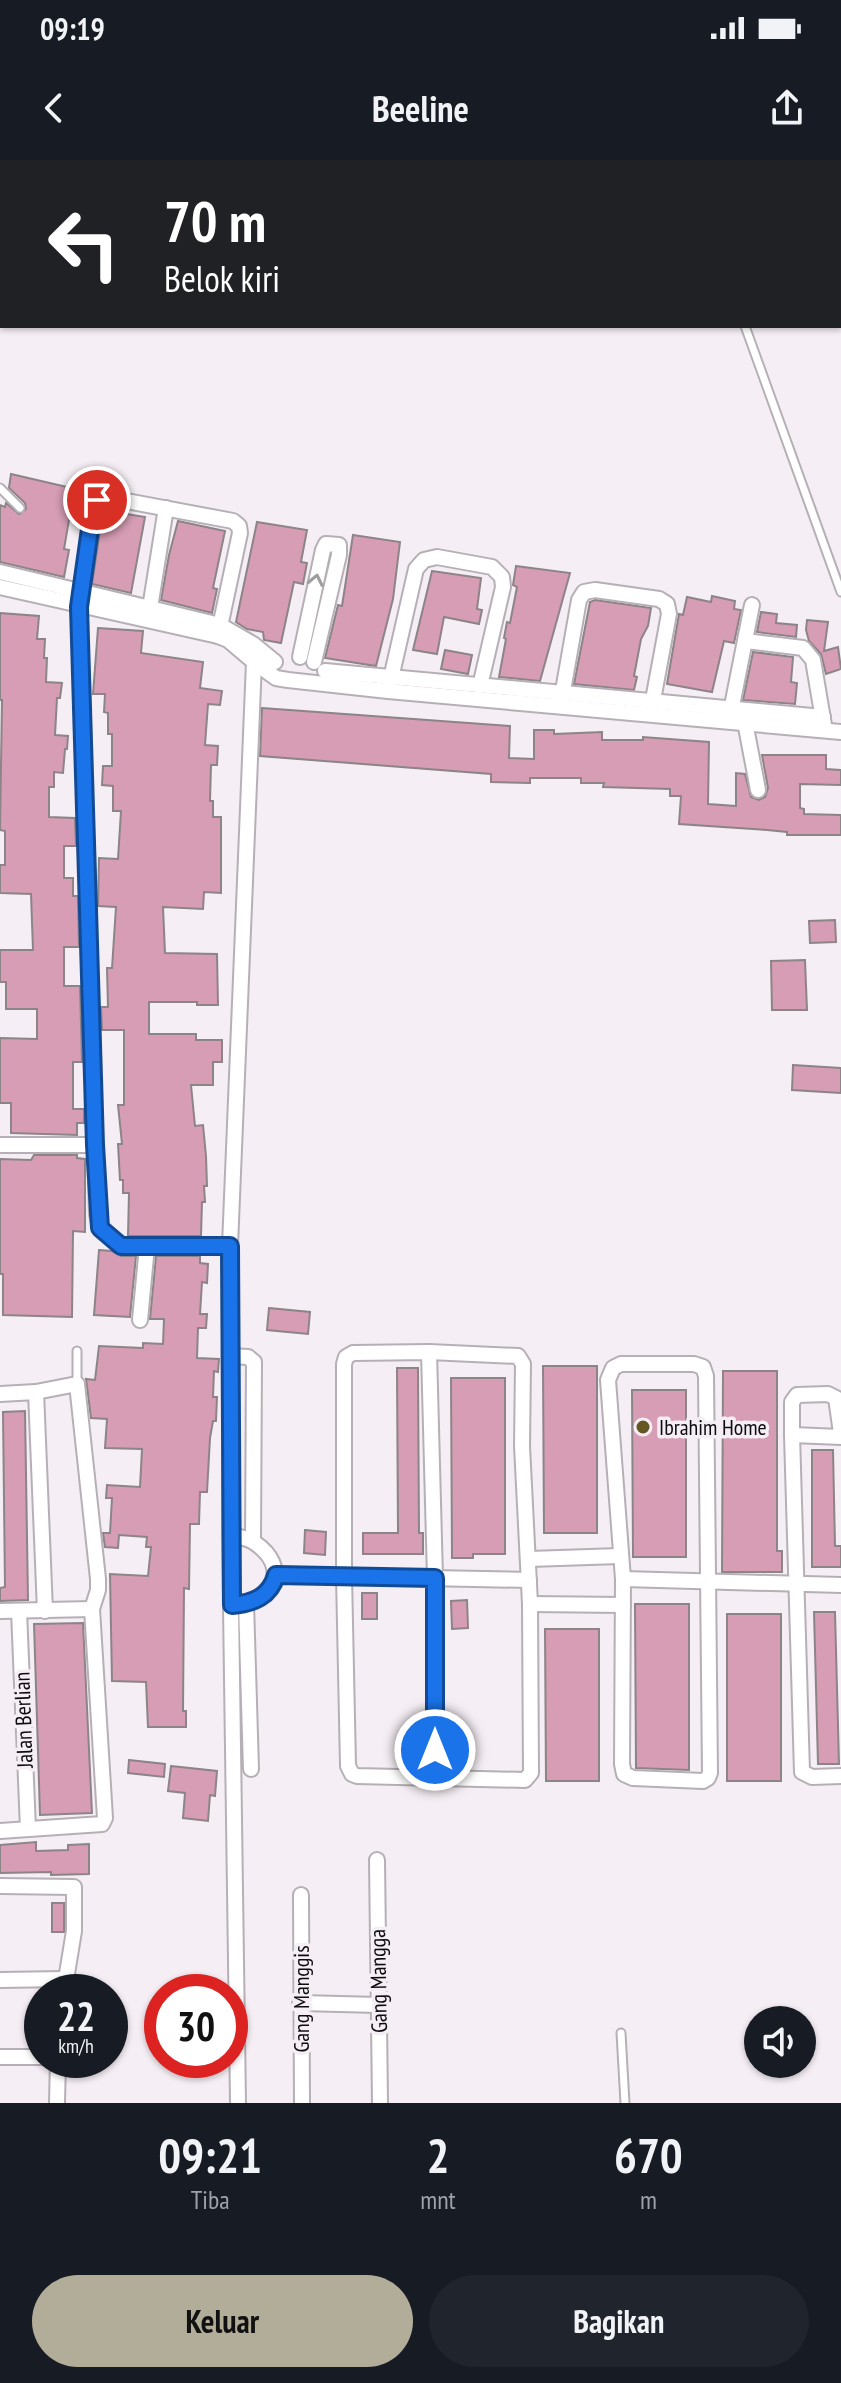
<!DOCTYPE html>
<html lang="id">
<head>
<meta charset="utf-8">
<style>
  :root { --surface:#171b24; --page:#20242c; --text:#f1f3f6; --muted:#9ea1a6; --accent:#b2ad98 }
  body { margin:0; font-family:"PT Sans Narrow",sans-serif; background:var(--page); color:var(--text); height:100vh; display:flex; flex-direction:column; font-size:30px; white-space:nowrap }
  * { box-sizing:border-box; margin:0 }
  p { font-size:26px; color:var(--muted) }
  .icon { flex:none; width:44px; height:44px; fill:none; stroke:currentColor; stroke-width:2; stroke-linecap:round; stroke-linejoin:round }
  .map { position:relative; height:1943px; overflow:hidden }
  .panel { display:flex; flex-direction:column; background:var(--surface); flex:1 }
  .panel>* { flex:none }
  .banner { position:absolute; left:0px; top:0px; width:842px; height:168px; box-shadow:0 2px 6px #0004; background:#202124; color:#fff; overflow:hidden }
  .tools { position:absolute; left:744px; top:1846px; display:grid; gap:16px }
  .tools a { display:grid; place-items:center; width:72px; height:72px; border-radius:50%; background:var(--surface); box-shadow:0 2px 6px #0004; font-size:40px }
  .speed { position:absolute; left:24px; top:1814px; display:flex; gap:16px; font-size:40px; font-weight:700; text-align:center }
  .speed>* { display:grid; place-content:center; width:104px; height:104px; border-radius:50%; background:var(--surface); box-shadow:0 2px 6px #0004; line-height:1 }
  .speed small { font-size:20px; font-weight:400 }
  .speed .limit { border:12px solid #d22; background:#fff; color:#111 }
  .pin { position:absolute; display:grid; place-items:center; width:68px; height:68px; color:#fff; margin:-34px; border:4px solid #fff; border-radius:50%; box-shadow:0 2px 8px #0007 }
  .me { position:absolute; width:88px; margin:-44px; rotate:0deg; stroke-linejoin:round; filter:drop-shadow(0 0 6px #0008) }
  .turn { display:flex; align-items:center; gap:28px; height:168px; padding:0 32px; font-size:36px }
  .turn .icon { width:104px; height:104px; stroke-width:2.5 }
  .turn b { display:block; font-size:56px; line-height:68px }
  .eta { display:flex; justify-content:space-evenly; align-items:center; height:136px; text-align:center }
  .eta b { font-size:48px; font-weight:600; line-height:56px }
  .primary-button { display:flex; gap:16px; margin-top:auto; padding:16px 32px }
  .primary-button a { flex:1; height:92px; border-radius:48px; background:var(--accent); color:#111; font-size:32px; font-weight:600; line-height:92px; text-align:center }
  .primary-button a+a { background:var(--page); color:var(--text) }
  .status { display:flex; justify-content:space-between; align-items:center; height:56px; padding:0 40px; background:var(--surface); direction:ltr }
  .status svg { height:22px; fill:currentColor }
  header { display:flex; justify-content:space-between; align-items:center; height:104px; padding:0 32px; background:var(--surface); font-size:36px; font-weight:600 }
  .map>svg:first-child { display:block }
  .building { fill:#d69db4; stroke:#8c8487; stroke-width:2 }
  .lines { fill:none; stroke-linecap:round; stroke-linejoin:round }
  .lane-casing { stroke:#b6b0b6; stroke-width:11 }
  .street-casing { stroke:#b6b0b6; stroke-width:18 }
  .lane { stroke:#fff; stroke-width:7 }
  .street { stroke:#fff; stroke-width:14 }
  .oneway { stroke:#9f9e9f }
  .route-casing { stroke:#114b97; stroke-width:20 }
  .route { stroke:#1a73e8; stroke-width:14 }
  .poi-dot { fill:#665825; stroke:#f5eef4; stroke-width:3 }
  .labels { text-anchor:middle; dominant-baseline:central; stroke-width:7; stroke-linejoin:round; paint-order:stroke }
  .poi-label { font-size:22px; fill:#0e0c0e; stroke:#f5eef4; text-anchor:start }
  .street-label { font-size:22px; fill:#0e0c0e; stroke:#f5eef4 }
</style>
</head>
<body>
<div class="status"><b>09:19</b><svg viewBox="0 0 49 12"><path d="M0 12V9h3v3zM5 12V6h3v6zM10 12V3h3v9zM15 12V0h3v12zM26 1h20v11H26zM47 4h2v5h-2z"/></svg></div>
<header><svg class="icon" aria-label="back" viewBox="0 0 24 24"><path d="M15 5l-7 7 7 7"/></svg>Beeline<svg class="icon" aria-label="share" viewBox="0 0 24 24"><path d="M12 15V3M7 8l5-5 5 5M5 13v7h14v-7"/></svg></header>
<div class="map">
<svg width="841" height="1943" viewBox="0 0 841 1943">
  <rect width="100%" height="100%" fill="#f5eef4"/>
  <!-- building -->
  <g class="building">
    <polygon points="11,314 80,330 75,355 70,354 64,389 69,390 64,417 0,402 0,345 5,347 6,343 19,354 26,349 25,343 9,328"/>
    <polygon points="103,350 145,357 131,433 92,424"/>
    <polygon points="178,361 225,371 213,428 217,429 212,453 161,440 169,395"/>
    <polygon points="257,362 307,370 301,402 307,403 303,424 294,422 281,483 264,480 263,472 247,469 236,462"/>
    <polygon points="353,375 400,382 393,439 376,506 325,498 338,445 342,446"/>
    <polygon points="516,406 570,413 540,521 499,517 506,479 504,478 507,462 510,463 517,427 513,425"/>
    <polygon points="432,411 481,418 477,449 482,450 479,464 444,457 437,494 413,490"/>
    <polygon points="712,436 735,441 734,449 741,450 734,483 724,481 712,532 667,524 679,454 683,455 687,437 711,442"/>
    <polygon points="595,440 651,448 648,466 641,479 634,516 637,517 634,530 574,524 590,442"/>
    <polygon points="761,452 777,454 776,463 797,465 796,477 757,472"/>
    <polygon points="0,453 39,456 37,479 45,479 44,498 47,498 46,522 62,523 60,538 57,538 55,575 68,576 67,589 65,589 63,613 54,612 54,627 49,627 49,657 75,658 76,686 64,686 64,718 73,718 73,736 78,736 79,787 64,787 64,826 80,826 82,902 73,902 73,949 84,949 84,963 77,963 77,975 11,973 11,943 0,943 0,878 37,879 37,849 6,849 6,822 0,822 0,790 33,790 31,734 0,733 0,705 5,705 5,671 0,670 2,540 0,540"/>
    <polygon points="807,460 828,462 824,491 838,487 841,509 826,514 821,494 809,481 806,470"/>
    <polygon points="98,468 143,471 141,493 203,502 200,528 222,531 220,545 208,544 205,585 218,586 217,605 211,605 210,641 213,641 213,657 221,657 221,733 204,732 203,749 163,747 165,793 217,794 218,845 197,845 197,842 149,842 149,874 196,874 196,880 222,880 222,902 213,902 213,925 191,925 195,966 203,965 206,996 207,1026 204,1026 205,1042 202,1042 201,1076 128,1076 129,1033 123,1033 123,1020 120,1020 118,984 122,984 118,945 124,945 124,870 102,870 101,847 108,847 107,808 112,808 116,747 98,746 99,698 118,699 121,651 113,651 113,626 102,625 103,606 112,606 112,574 108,574 108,553 104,552 105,534 93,534"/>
    <polygon points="445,490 472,495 468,514 441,509"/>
    <polygon points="753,492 793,497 791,522 797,523 795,544 743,540"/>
    <polygon points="262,548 510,566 509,598 534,599 534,570 554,570 554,574 602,572 602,580 643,580 643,577 709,582 708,644 736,646 736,613 745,614 751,637 759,640 765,637 768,628 762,595 826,595 826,609 841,610 841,625 800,624 800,648 804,649 804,654 841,655 841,675 787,675 787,672 767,670 679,664 681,636 670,636 670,629 603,627 604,623 581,623 581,618 530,618 530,623 491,622 491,614 260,596"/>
    <polygon points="835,760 836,782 810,783 809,761"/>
    <polygon points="805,800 807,850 772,850 771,801"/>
    <polygon points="793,905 841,908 841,933 792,930"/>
    <polygon points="34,995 77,995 77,998 85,999 85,1072 73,1071 72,1157 3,1155 3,1114 0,1114 0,999 31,1000"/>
    <polygon points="99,1090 112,1091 121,1096 136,1096 130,1157 94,1155"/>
    <polygon points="156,1096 200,1096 200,1103 208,1104 207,1123 202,1122 200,1154 207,1154 206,1168 198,1168 197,1198 219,1199 218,1212 214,1211 213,1237 217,1237 216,1261 213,1261 210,1278 207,1332 200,1332 199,1364 190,1364 189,1429 184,1428 183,1551 186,1551 186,1567 148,1567 146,1522 112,1521 110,1414 148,1416 151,1387 146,1387 147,1377 119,1375 118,1388 105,1387 103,1373 110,1373 112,1338 106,1338 107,1325 140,1327 142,1289 105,1288 107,1259 91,1258 86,1219 95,1220 99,1186 143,1188 143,1183 163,1184 164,1159 150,1159"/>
    <polygon points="269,1148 310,1152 308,1174 267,1170"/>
    <polygon points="543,1206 597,1206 597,1373 544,1373"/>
    <polygon points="397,1208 418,1208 419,1373 423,1373 423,1394 363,1394 363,1373 398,1373"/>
    <polygon points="723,1211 777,1211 777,1391 782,1391 782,1412 722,1412"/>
    <polygon points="451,1218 505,1218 505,1394 473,1394 473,1398 452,1398"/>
    <polygon points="632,1230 686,1230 686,1397 633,1397"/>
    <polygon points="25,1251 28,1440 0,1441 0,1428 5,1427 3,1252"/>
    <polygon points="812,1290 833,1290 835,1386 841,1386 841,1407 812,1407"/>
    <polygon points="305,1370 326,1372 325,1395 304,1393"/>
    <rect x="362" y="1433" width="15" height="26"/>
    <polygon points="467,1440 468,1468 452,1469 451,1441"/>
    <polygon points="635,1444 689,1444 689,1610 636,1608"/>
    <polygon points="814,1452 835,1452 839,1604 818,1604"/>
    <rect x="727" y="1454" width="54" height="167"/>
    <polygon points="83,1463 92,1653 40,1655 34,1464"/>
    <polygon points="545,1469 599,1469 599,1621 546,1621"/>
    <polygon points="129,1600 165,1604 164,1617 128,1613"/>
    <polygon points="171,1606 217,1611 215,1636 210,1635 208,1661 183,1658 185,1633 168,1631"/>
    <polygon points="36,1682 36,1691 68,1690 68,1685 89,1684 89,1714 51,1715 51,1712 0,1713 0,1685"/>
    <rect x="52" y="1743" width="12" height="29"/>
  </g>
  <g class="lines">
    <defs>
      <g id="lane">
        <polyline points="684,0 685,2"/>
        <polyline points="745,166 841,432"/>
        <polyline points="0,328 20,348"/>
        <polyline points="77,1191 77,1224"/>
        <polyline points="621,1873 625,1943"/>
      </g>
      <g id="street">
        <polyline points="452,0 460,2"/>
        <polyline points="0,412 150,448 166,348"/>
        <polyline points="0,427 218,476 228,480 254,502"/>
        <polyline points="150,448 220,465 253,484 275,502"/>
        <polyline points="218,476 240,373 239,366 233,361 105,337 97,340 93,348 79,447 97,1054 100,1068 121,1086 230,1086"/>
        <polyline points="746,481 803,488 813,500 824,565"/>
        <polyline points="300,497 323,390 326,384 339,385 339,395 314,502"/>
        <polyline points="325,511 823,557"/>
        <polyline points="389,527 416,409 424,400 437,397 492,407 502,417 503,427 480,526"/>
        <polyline points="561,542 579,440 584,432 595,430 659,439 667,444 669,454 653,540"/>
        <polyline points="730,556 752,445"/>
        <polyline points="745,562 758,630"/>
        <polyline points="0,985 95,985"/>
        <polyline points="140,1160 147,1086"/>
        <polygon points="429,1192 518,1196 523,1204 522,1286 530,1444 531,1613 525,1620 357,1616 352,1614 348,1606 344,1416 344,1204 346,1197 353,1193"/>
        <polyline points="429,1192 435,1418 436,1618"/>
        <polyline points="230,1196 248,1197 254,1202 253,1381"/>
        <polygon points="621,1204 694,1204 703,1207 706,1216 710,1613 708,1618 703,1621 633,1618 624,1614 622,1604 623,1419 608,1220 613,1208"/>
        <polyline points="0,1234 36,1232 45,1451"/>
        <polyline points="841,1273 836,1238 828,1234 797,1235 792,1242 792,1275 802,1612 812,1617 841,1616"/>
        <polyline points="792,1275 841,1277"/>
        <path d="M 230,1375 C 239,1377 249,1378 255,1383 C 290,1407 275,1441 236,1444"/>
        <polyline points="529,1399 620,1396"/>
        <polyline points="276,1415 529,1420"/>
        <polyline points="623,1419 841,1425"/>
        <polyline points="246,1443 251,1609"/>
        <polyline points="530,1444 623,1445"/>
        <polyline points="0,1451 92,1449"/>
        <polyline points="19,1451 28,1669"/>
        <polyline points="0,1671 102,1664 105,1658 92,1449 98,1430 98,1419 77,1224 36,1232"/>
        <polyline points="377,1700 380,1943"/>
        <polyline points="0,1726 74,1727 74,1771 64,1832"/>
        <polyline points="301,1735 302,1943"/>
        <polyline points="0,1820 65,1819"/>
        <polyline points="300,1843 379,1845"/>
        <polyline points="0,1897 42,1897"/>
        <polyline points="57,1943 58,1900"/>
        <polyline points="238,1943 230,1375 230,1086 254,502 276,518 288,520 388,531 841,572"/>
      </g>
    </defs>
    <!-- lane casing -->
    <use href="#lane" class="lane-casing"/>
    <!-- street casing -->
    <use href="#street" class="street-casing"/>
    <!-- lane -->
    <use href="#lane" class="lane"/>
    <!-- street -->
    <use href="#street" class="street"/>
  </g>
  <!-- one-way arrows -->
  <defs><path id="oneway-chevron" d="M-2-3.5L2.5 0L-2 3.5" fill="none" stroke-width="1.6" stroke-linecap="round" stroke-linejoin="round" transform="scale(2)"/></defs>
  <use class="oneway" href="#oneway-chevron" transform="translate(316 420) rotate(-78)"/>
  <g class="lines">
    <defs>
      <path id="route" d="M 97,340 L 93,348 L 79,447 L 95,985 L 100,1068 L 121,1086 L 230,1086 L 232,1445 C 253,1443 270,1437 276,1415 L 435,1418 L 435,1590"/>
    </defs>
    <!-- route casing -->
    <use href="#route" class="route-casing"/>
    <!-- route -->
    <use href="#route" class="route"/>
  </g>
  <!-- markers -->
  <circle class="poi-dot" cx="643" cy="1267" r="8"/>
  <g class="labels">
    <!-- poi labels -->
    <g class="poi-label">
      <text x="659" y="1267">Ibrahim Home</text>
    </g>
    <!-- street labels -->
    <g class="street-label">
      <text transform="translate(23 1560) rotate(-92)">Jalan Berlian</text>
      <text transform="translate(378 1821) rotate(-91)">Gang Mangga</text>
      <text transform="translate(301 1839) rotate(-90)">Gang Manggis</text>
    </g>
  </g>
</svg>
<div class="tools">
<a><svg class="icon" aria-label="sound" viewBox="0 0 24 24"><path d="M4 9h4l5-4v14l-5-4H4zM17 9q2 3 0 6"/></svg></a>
</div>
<div class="speed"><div>22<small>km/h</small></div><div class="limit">30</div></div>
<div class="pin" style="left:97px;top:340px;background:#d93025"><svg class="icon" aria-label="arrive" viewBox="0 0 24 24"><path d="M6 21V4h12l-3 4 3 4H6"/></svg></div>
<svg class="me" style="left:435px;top:1590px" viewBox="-20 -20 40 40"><circle r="17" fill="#1a73e8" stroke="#fff" stroke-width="3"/><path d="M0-11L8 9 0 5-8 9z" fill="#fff"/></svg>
<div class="banner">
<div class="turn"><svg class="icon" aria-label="left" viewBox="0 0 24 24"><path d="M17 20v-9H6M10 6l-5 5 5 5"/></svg><div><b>70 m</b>Belok kiri</div></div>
</div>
</div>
<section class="panel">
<div class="eta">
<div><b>09:21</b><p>Tiba</p></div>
<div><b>2</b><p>mnt</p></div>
<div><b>670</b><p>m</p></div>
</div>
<div class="primary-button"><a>Keluar</a><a>Bagikan</a></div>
</section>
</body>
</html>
